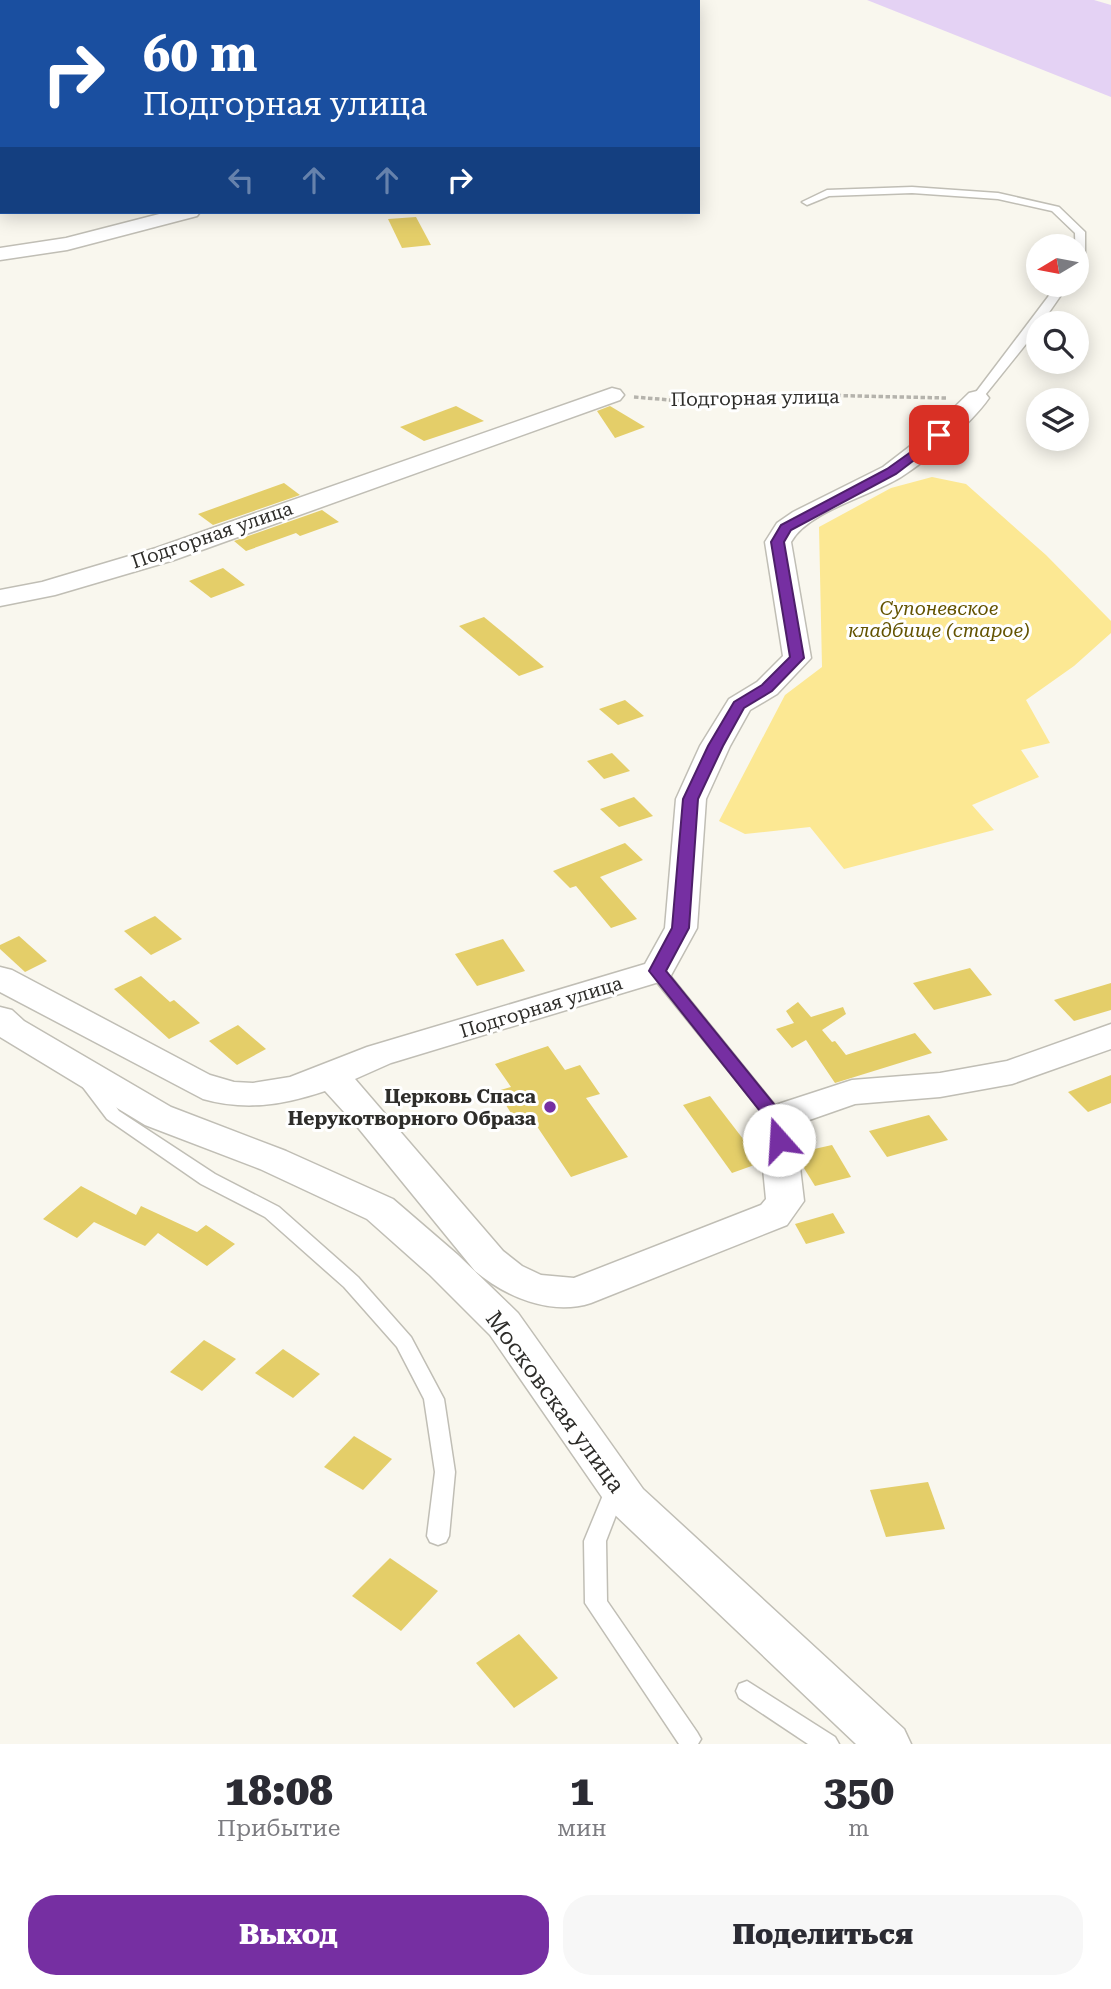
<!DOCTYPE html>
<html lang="ru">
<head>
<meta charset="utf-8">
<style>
  :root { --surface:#fff; --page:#f7f7f7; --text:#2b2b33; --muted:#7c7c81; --accent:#762fa2 }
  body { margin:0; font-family:"Roboto Serif",serif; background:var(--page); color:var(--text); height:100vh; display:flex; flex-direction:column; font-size:26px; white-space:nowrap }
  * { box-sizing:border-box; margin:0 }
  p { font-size:23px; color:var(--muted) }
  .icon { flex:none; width:38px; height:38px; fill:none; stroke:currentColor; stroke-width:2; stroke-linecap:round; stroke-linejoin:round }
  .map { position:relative; height:1744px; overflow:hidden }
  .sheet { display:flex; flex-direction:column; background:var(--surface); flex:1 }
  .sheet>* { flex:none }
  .banner { position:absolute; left:0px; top:0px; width:700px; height:214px; box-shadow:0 4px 18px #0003; background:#1a4fa0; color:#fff; overflow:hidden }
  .needle { width:46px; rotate:260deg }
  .controls { position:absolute; left:1026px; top:234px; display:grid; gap:14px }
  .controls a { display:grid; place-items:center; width:63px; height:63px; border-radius:50%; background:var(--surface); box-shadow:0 4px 18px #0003; font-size:35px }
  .pin { position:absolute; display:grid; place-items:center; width:60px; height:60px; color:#fff; margin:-30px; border-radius:14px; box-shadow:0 4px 10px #0006 }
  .me { position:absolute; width:77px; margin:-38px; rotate:341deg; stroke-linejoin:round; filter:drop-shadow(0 0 5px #0008) }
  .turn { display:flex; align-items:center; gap:24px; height:147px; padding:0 28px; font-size:32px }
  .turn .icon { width:91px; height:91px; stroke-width:2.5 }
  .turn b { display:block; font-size:49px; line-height:60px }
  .lanes { display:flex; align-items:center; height:66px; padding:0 28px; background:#0003; justify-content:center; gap:35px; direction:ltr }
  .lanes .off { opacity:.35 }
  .eta { display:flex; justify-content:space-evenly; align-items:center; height:119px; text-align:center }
  .eta b { font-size:42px; font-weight:800; line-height:49px }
  .action { display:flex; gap:14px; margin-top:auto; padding:14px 28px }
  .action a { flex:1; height:80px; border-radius:28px; background:var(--accent); color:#fff; font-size:28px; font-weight:800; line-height:80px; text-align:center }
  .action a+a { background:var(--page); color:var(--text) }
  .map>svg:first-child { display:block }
  .green { fill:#fce893 }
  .water { fill:#e4d2f4 }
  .building { fill:#e4ce69 }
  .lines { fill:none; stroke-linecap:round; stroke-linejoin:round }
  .lane-casing { stroke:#c0beb5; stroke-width:3 }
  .street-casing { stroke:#c0beb5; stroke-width:3 }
  .path { stroke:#b5b3ac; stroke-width:3.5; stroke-dasharray:4.5 2.5; stroke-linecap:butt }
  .lane { fill:#fff; fill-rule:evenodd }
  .street { fill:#fff; fill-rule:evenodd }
  .route { fill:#762fa2; stroke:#4d1f69; stroke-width:2 }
  .poi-dot { fill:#762fa2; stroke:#fff; stroke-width:2.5 }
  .labels { text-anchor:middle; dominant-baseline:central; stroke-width:6; stroke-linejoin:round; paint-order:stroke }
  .street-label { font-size:19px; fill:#2e2d2a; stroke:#fff }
  .park-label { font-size:19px; font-style:italic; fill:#635300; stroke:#fff }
  .poi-label { font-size:19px; font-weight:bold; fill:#2e2d2a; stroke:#fff; text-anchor:end }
  .near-street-label { font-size:23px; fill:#2e2d2a; stroke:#fff }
</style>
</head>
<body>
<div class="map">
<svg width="1111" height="1744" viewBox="0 0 1111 1744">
  <rect width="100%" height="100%" fill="#f9f7ee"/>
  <!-- green -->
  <polygon class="green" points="932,477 966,484 1046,555 1111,621 1111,633 1074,666 1026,700 1050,743 1021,750 1039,777 972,805 994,830 844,869 810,827 745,834 719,821 785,695 822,667 819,527 891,488"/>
  <!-- water -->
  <polygon class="water" points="867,0 1094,0 1111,5 1111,97"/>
  <!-- building -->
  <g class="building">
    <polygon points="416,217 431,245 402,248 388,219"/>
    <polygon points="456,406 484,421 424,441 400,427"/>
    <polygon points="610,406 645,427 615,438 597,411"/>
    <polygon points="284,483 300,495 213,525 198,514"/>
    <polygon points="322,510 339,522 300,536 296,533 246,551 234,541"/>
    <polygon points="223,568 245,585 211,598 189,581"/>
    <polygon points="484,617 501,631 544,667 519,676 459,626"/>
    <polygon points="625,700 644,716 618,725 599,709"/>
    <polygon points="612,753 630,771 604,779 587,761"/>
    <polygon points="634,797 653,816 619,827 600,809"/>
    <polygon points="625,843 643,860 600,877 637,919 611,928 576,886 570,888 553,871"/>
    <polygon points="155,916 182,939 151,955 124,931"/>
    <polygon points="19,936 47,961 25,972 0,949 0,945"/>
    <polygon points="503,939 525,971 477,986 455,954"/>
    <polygon points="970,968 992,995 934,1010 913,983"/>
    <polygon points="141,976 170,1002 174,1000 200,1023 169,1039 114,989"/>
    <polygon points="1111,983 1111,1010 1074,1021 1054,1000"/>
    <polygon points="798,1002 811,1017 843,1007 846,1014 822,1030 832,1042 835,1041 846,1055 915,1033 932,1053 835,1083 806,1040 792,1048 776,1029 794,1023 786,1011"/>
    <polygon points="238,1025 266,1049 237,1065 209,1041"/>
    <polygon points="548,1046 565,1070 580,1065 600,1094 586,1098 628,1157 571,1177 530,1116 516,1121 497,1091 511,1087 495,1064"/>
    <polygon points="1111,1075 1111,1103 1088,1112 1068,1092"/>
    <polygon points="710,1096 760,1161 760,1163 732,1173 683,1105"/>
    <polygon points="929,1115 948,1140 887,1157 869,1131"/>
    <polygon points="832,1145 851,1177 815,1186 802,1165 801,1152"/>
    <polygon points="81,1186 136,1215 141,1206 197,1232 206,1225 235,1244 207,1266 158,1233 145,1246 94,1222 77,1238 43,1219"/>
    <polygon points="833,1213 845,1233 806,1244 795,1224"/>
    <polygon points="204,1340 236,1359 202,1391 170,1372"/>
    <polygon points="283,1349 320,1374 293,1398 255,1373"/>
    <polygon points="354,1436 392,1459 363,1490 324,1467"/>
    <polygon points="928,1482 945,1529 886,1537 870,1490"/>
    <polygon points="390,1558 438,1591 401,1631 352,1596"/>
    <polygon points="519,1634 558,1678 514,1708 476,1663"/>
  </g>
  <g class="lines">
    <defs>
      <g id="lane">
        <polygon points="912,187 998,193 1059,207 1085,232 1085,261 1076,270 1075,233 1052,211 998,199 912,193 829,196 807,205 802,202 827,190"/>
        <polygon points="1057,285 1068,285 1041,324 1038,324 1038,329 981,400 973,400 973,396"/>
        <polygon points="657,966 663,967 782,1114 785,1118 782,1122 770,1122 651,975 649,971"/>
        <polygon points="88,1076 94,1078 119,1111 215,1174 279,1207 358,1277 411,1337 444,1399 455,1472 449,1536 446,1542 438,1545 430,1542 427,1536 435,1472 424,1399 397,1347 344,1287 265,1217 201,1184 107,1119 79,1082 82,1078"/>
        <polygon points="615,1480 622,1483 626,1489 606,1541 607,1601 697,1732 701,1739 698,1744 679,1744 585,1603 584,1541 608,1483"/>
        <polygon points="747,1681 835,1737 839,1744 808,1744 739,1698 736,1691 739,1684"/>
      </g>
      <g id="street">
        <rect x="0" y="89" width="2" height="10"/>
        <polygon points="167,212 200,212 197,216 67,250 0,260 0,248 66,238"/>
        <polygon points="612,388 620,390 624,395 620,400 174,560 55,595 0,606 0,590 42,582 156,548"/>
        <path d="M 977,391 L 985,393 L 989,398 C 970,425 929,459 901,477 C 871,496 808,511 791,542 L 811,658 L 777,694 L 750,710 L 730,746 L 706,799 L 697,928 L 669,979 L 391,1063 L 355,1079 L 503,1251 L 522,1266 L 541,1275 L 574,1278 L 761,1205 L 766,1199 L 758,1118 L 763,1109 L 852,1080 L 940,1073 L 1007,1061 L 1111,1024 L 1111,1049 L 1012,1084 L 940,1097 L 855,1104 L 795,1125 L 804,1201 L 787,1225 L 591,1303 C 551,1316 506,1297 475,1271 L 355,1124 L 325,1091 C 283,1105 246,1111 203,1099 L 0,992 L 0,967 L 12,970 L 210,1075 L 234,1082 L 253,1083 L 290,1077 L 367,1047 L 645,964 L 665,928 L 676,799 L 700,746 L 729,699 L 757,682 L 783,656 L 765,542 L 777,523 L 793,512 L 883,467 L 931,430 L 969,393 Z"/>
        <polygon points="0,1007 12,1010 24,1021 171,1107 286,1151 393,1199 458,1255 518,1313 643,1489 904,1729 911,1744 856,1744 613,1513 490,1335 430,1275 367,1219 260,1169 145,1125 0,1037"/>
      </g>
    </defs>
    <!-- lane casing -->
    <use href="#lane" class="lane-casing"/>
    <!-- street casing -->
    <use href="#street" class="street-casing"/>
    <!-- path -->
    <polyline class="path" points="634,397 682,401 770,394 946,398"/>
    <!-- lane -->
    <use href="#lane" class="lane"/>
    <!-- street -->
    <use href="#street" class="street"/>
  </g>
  <!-- route -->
  <polygon class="route" points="939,432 945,435 943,438 896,474 791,530 784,542 804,658 772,691 744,708 723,746 698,799 689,928 666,971 782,1114 788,1140 785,1145 772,1145 767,1120 649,971 672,928 683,799 708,746 734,702 762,685 790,657 771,542 781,525 887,469"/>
  <!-- markers -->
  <circle class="poi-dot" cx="550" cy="1107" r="7"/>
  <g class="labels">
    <!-- street labels -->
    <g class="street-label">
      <text transform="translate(755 398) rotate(-1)">Подгорная улица</text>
      <text transform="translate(212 535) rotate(-19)">Подгорная улица</text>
      <text transform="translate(541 1007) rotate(-17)">Подгорная улица</text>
    </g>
    <!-- park labels -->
    <g class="park-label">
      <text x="939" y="608">Супоневское<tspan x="939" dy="22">кладбище (старое)</tspan></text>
    </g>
    <!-- poi labels -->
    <g class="poi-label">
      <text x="536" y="1096">Церковь Спаса<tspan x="536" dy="22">Нерукотворного Образа</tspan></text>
    </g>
    <!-- near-street labels -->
    <g class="near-street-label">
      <text transform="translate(555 1402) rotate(54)">Московская улица</text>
    </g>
  </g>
</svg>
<div class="controls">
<a><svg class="needle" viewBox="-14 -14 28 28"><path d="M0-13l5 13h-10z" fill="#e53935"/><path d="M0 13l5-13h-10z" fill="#7c7c81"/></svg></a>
<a><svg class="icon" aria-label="search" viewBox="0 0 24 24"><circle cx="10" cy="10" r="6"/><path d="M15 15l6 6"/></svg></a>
<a><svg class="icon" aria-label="layers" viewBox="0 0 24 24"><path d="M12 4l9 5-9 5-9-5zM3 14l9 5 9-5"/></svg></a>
</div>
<div class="pin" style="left:939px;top:435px;background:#d93025"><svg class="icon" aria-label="arrive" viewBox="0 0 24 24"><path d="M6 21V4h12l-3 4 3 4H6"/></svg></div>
<svg class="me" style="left:779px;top:1140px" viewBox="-20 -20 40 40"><circle r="19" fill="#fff"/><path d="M0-13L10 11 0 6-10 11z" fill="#762fa2"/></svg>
<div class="banner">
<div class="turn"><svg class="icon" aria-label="right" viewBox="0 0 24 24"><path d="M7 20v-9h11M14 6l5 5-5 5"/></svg><div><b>60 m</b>Подгорная улица</div></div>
<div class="lanes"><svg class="icon off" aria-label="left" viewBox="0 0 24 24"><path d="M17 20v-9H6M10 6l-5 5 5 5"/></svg><svg class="icon off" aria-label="ahead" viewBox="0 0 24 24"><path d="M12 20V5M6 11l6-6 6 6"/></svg><svg class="icon off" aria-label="ahead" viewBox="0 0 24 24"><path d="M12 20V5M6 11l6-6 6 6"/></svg><svg class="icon" aria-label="right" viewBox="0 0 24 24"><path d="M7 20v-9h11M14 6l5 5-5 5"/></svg></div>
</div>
</div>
<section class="sheet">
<div class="eta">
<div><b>18:08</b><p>Прибытие</p></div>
<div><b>1</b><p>мин</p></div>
<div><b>350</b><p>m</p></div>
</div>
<div class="action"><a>Выход</a><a>Поделиться</a></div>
</section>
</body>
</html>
